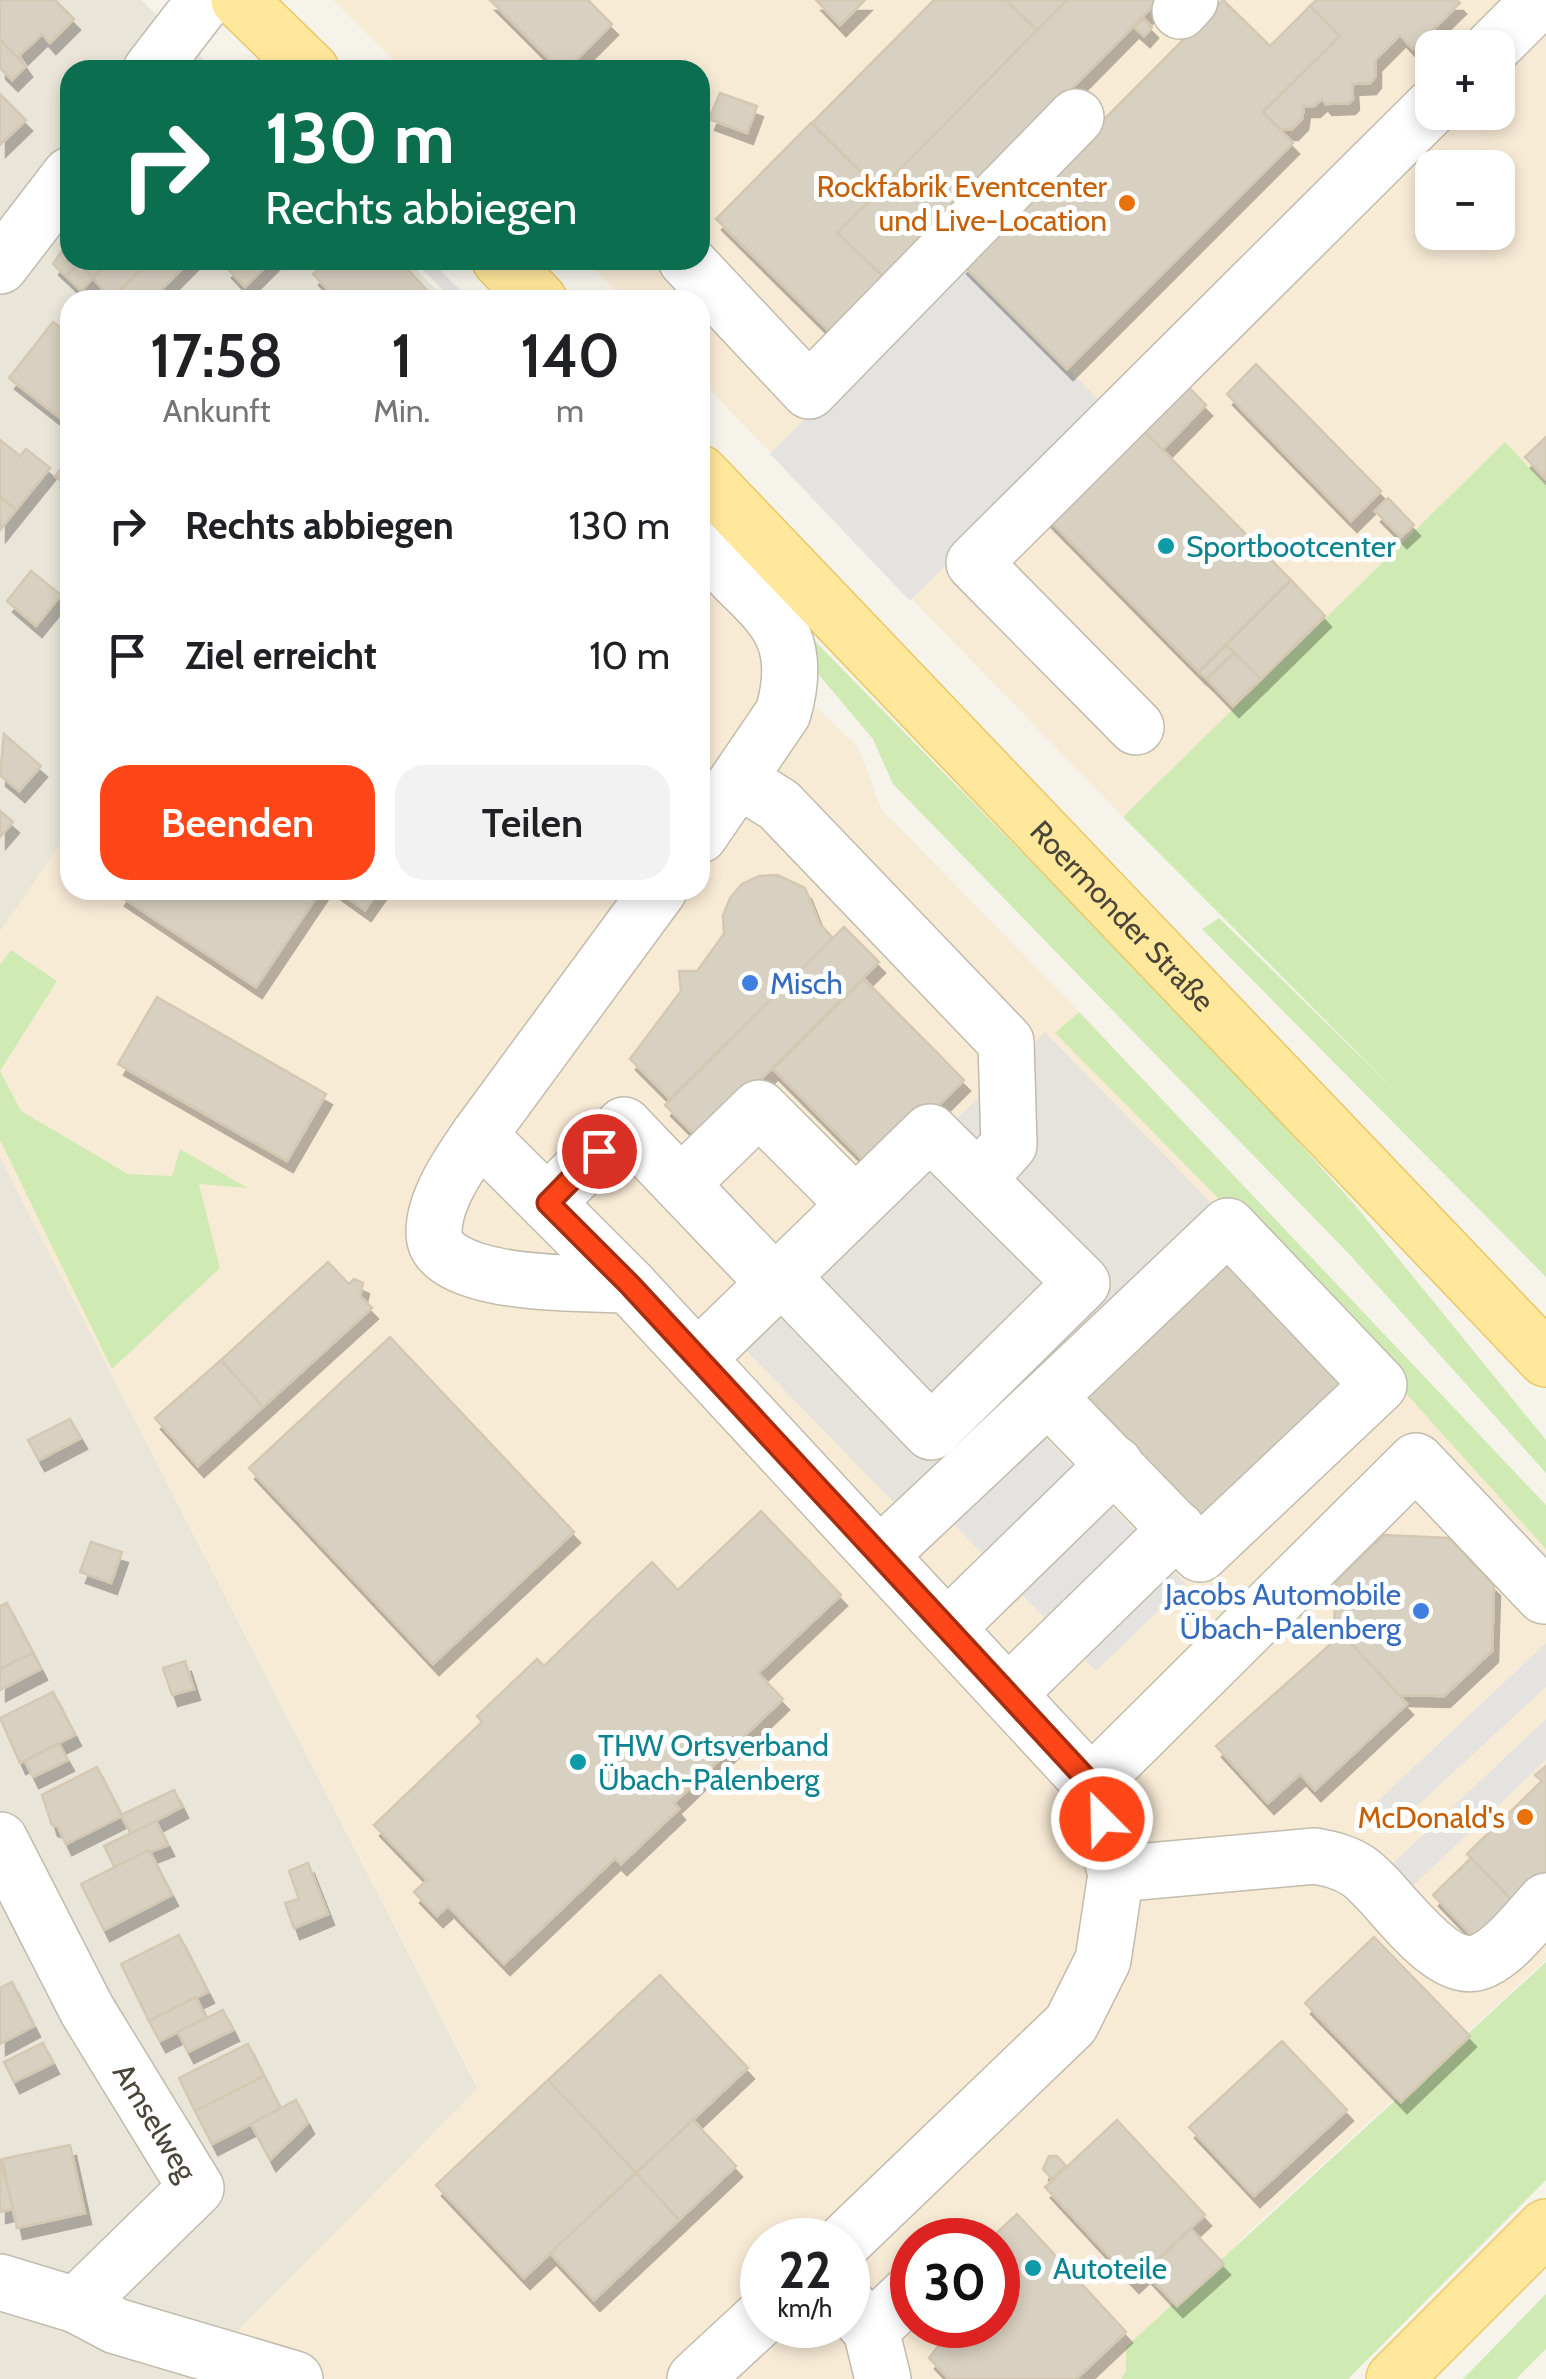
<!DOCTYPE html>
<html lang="de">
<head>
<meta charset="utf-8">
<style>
  :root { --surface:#fff; --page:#f2f2f2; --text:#202124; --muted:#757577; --accent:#ff4619 }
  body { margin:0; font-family:Cabin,sans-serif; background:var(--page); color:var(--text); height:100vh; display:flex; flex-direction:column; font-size:38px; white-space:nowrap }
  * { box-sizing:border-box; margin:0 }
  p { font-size:32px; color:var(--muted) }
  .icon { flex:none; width:55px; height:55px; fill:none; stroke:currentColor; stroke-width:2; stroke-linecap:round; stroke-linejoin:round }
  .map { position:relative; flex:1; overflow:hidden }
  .sheet { position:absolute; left:60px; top:290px; width:650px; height:610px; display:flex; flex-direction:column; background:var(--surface); border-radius:30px; box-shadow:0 5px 15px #0003 }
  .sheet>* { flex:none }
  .guide { position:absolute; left:60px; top:60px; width:650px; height:210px; border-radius:30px; box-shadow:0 5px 15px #0003; background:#0b6e4f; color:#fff; overflow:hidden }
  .controls { position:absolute; left:1415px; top:30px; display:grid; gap:20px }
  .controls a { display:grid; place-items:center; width:100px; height:100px; border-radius:20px; background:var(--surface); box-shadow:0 5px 15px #0003; font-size:50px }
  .speed { position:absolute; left:740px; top:2218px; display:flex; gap:20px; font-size:50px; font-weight:700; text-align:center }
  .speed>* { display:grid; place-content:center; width:130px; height:130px; border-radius:50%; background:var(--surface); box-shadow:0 5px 15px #0003; line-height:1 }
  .speed small { font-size:25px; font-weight:400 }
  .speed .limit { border:15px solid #d22; background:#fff; color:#111 }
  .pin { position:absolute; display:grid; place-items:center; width:85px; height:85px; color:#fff; margin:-42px; border:5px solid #fff; border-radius:50%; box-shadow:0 2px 10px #0007 }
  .me { position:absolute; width:110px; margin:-55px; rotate:337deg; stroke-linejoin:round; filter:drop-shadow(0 0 8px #0008) }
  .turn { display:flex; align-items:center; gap:35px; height:210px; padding:0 40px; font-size:45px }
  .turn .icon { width:130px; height:130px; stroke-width:2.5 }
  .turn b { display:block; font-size:70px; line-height:85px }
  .eta { display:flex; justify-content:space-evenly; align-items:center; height:170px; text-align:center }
  .eta b { font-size:60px; font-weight:600; line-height:70px }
  .action { display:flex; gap:20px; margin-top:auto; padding:20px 40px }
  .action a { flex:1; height:115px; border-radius:30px; background:var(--accent); color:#fff; font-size:40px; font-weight:600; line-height:115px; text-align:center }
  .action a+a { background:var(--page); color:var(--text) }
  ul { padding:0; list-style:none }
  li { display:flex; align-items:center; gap:30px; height:130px; padding:0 40px }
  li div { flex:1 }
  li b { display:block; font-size:38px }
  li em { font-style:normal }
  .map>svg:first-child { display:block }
  .residential { fill:#eae5d9 }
  .commercial { fill:#f8ebd6; fill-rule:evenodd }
  .industrial { fill:#e6e2dc }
  .green { fill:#cfebb3 }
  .parking { fill:#e5e3df }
  .building { fill:#d8d0c0; stroke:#d4c8b2; stroke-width:2.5; filter:url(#shadow) }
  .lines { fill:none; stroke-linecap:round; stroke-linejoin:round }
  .minor-casing { stroke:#c2bcad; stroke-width:58 }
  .major-casing { stroke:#eac866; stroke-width:58 }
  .minor { stroke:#fff; stroke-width:55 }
  .major { stroke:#ffe79b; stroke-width:55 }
  .route-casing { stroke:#a62e10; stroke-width:25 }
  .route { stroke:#ff4619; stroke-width:18 }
  .food-dot { fill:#e8710a; stroke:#fff; stroke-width:4 }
  .culture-dot { fill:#0f9aa8; stroke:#fff; stroke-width:4 }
  .shop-dot { fill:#3f7fe0; stroke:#fff; stroke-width:4 }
  .labels { text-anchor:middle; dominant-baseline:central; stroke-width:10; stroke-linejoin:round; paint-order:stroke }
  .food-label { font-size:30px; fill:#c56008; stroke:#fff; text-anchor:end }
  .culture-label { font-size:30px; fill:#0d838f; stroke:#fff; text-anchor:start }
  .street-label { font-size:30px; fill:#4b4438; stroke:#fff }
  .shop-label { font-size:30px; fill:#366cbe; stroke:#fff; text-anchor:start }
</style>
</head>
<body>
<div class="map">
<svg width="1546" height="2379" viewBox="0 0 1546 2379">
  <defs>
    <filter id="shadow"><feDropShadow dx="6" dy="11" stdDeviation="0" flood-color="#0004"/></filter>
  </defs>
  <rect width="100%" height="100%" fill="#f6f3eb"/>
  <!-- residential -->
  <g class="residential">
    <polygon points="0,0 141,0 215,70 70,70 70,260 407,260 446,300 70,300 70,830 0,932"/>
    <polygon points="0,1157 478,2089 232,2337 204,2379 0,2379"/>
  </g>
  <!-- commercial -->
  <g class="commercial">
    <path d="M 333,0 L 1546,0 L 1546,484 L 1504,443 L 1123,817 L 700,380 L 700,300 L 624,300 L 586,260 L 700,260 L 700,70 L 403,70 ZM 1432,48 L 1498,48 L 1498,112 L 1432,112 ZM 1432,168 L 1498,168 L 1498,232 L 1432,232 Z"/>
    <path d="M 700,570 L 812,703 L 858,747 L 882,810 L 1079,1011 L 1546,1508 L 1546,1960 L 1242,2238 L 1141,2379 L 204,2379 L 232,2337 L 478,2088 L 0,1157 L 0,932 L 70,830 L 70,890 L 700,890 ZM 762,2240 L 848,2240 L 848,2325 L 762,2325 ZM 912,2240 L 998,2240 L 998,2325 L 912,2325 Z"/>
  </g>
  <!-- industrial -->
  <polygon class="industrial" points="1045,1032 1220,1212 903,1512 734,1338"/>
  <!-- green -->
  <g class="green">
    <polygon points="1505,442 1546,485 1546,1277 1202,929 1219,918 1405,1100 1123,817"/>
    <polygon points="810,636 1220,1055 1354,1204 1546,1440 1546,1473 1349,1254 893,784 873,739 814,669"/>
    <polygon points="11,950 57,981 0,1071 21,1111 128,1174 172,1176 180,1149 248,1188 199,1184 220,1268 112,1369 0,1140 0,965"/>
    <polygon points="1079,1012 1546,1505 1546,1549 1347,1328 1055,1033"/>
    <polygon points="1546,1962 1546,2180 1348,2379 1121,2379 1126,2371 1126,2347"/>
    <polygon points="1546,2294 1546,2349 1516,2379 1463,2379"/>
  </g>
  <!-- parking -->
  <g class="parking">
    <polygon points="413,260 430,260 470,300 453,300"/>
    <polygon points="961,263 1106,407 910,601 770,454"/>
    <polygon points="1036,1428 1186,1584 1096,1671 945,1515"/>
    <polygon points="1546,1643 1546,1687 1404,1818 1365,1813"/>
    <polygon points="1546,1719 1546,1760 1400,1898 1392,1864"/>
  </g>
  <!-- building -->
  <g class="building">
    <polygon points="0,0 55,0 74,19 50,43 42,34 19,56 26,66 0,40"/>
    <polygon points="490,0 588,0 612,24 566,70 560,70"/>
    <polygon points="816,0 865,0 840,25"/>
    <polygon points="934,0 1006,0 1037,30 880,191 812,123"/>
    <polygon points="1006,0 1067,0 1037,30"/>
    <polygon points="1067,0 1159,0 885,278 837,233"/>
    <polygon points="1223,0 1270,46 1310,6 1340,36 1263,112 1293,143 1067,369 961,263"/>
    <polygon points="1316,0 1457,0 1460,3 1413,49 1400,35 1375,60 1375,77 1370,83 1352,84 1353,99 1349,103 1326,104 1322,99 1314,106 1304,106 1302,119 1292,129 1280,129 1263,112 1340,36 1310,6"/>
    <polygon points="1144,19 1152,27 1144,36 1134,27"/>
    <polygon points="0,40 26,66 12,80 0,68"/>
    <polygon points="720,93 757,106 747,133 709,119"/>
    <polygon points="0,94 26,120 0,145"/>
    <polygon points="811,123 880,191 837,233 885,278 831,333 716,219"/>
    <polygon points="70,239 70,260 113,260 93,278 79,264 66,276 53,264"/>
    <polygon points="113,260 139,260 144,266 111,299 93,278"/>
    <polygon points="150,260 191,260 156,295 161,300 112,300"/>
    <polygon points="233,260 272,260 245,287 226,267"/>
    <polygon points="328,260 399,260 436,300 338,300 313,274"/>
    <polygon points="79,264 93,278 81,291 66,276"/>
    <polygon points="53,322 70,335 70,406 60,418 9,378"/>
    <polygon points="1256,364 1381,491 1351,521 1227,394"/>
    <polygon points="1178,376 1206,405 1162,450 1133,420"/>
    <polygon points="1133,420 1291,580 1199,672 1041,512"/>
    <polygon points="1546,437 1546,479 1525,457"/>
    <polygon points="0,440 20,456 26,449 50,468 16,510 0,497"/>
    <polygon points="70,458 70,488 55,476"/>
    <polygon points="0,497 16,510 0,530"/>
    <polygon points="1388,498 1414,525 1401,537 1375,511"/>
    <polygon points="31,571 61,595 36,626 7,601"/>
    <polygon points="1291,580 1325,616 1261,679 1226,645"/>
    <polygon points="1226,645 1234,653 1207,679 1199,672"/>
    <polygon points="1234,653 1261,679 1233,706 1207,679"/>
    <polygon points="4,734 41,766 19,791 0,775"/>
    <polygon points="0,811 13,822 0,837"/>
    <polygon points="777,875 805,888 819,923 833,938 670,1099 630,1059 681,991 679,971 697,971 724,934 723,916 730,898 742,884 759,876"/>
    <polygon points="122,890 321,890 256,987 119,895"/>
    <polygon points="337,890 379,890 365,910"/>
    <polygon points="844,927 879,962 700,1140 665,1105"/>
    <polygon points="864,979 964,1080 873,1170 773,1069"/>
    <polygon points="157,997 326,1094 287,1161 118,1064"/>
    <polygon points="1213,1250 1345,1390 1205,1521 1073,1381"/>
    <polygon points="328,1262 349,1284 354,1279 363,1283 360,1296 372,1308 263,1407 221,1360"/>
    <polygon points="390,1337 574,1532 433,1664 249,1468"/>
    <polygon points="221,1360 263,1407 198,1466 155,1418"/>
    <polygon points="70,1419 81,1438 39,1460 28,1440"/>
    <polygon points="761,1511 841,1595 758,1673 783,1699 674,1803 679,1809 621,1864 615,1858 504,1964 448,1906 437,1916 414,1892 427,1880 374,1825 482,1722 477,1716 537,1659 544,1666 652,1562 678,1590"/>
    <polygon points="1384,1535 1449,1538 1494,1585 1492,1651 1444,1696 1399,1695 1334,1625 1336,1580"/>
    <polygon points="91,1542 122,1552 111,1583 80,1572"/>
    <polygon points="7,1603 33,1653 0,1669 0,1606"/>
    <polygon points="1342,1634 1407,1704 1315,1790 1300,1774 1268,1803 1216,1746"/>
    <polygon points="33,1653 41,1669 0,1690 0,1669"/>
    <polygon points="185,1661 194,1689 172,1695 163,1668"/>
    <polygon points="53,1692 75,1735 20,1763 0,1718"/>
    <polygon points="59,1744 68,1760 33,1777 25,1761"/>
    <polygon points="1546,1766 1546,1879 1518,1906 1467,1854 1542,1781 1535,1775"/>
    <polygon points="97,1767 122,1816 66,1844 58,1827 52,1825 42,1795"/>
    <polygon points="174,1790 182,1807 131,1834 121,1815"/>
    <polygon points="156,1821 168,1845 114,1866 104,1846"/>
    <polygon points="149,1850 172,1895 104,1930 81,1884"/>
    <polygon points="1471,1858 1516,1905 1479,1943 1433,1895"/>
    <polygon points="308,1863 328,1914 294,1928 285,1903 299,1899 289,1871"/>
    <polygon points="179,1935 208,1992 149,2021 121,1964"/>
    <polygon points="1374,1937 1470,2036 1401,2102 1305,2003"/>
    <polygon points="660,1975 748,2068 636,2173 548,2080"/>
    <polygon points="12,1982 34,2026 0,2044 0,1988"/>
    <polygon points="196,1997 206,2018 160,2041 149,2021"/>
    <polygon points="223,2010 233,2030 188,2052 178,2032"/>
    <polygon points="1282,2041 1347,2110 1254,2196 1189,2127"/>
    <polygon points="43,2043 53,2063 14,2082 4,2062"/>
    <polygon points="248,2044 264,2076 195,2111 179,2078"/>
    <polygon points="264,2076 281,2109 212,2144 195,2111"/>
    <polygon points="548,2080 636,2173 524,2278 436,2185"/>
    <polygon points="296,2100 308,2123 270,2160 251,2124"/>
    <polygon points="693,2120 736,2166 679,2220 636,2173"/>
    <polygon points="1117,2120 1205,2215 1133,2282 1045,2187"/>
    <polygon points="70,2145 85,2213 17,2228 2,2159"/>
    <polygon points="1049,2156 1057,2156 1066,2166 1052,2179 1043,2169"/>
    <polygon points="0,2159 13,2209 0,2212"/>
    <polygon points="636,2173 679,2220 594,2300 550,2253"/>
    <polygon points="1017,2214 1126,2332 1076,2379 949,2379 929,2358 940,2344 944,2325 998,2325 998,2240 989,2240"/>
    <polygon points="1191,2229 1224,2264 1177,2306 1145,2272"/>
  </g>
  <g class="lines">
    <defs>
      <g id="minor">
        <polyline points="1180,11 1190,0"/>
        <polyline points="1492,48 1540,0"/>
        <polyline points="151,70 205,0"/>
        <polyline points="686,260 809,391 1076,117"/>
        <polyline points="0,266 70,175"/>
        <path d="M 700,529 C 732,602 814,607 783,713 L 700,835"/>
        <polyline points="1136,727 974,563 1432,107"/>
        <polyline points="739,780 779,805 1006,1042 1009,1145 978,1179"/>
        <polyline points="479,1135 659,890"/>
        <polyline points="681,1184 759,1108 854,1203"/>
        <polyline points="547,1203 624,1125 775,1283"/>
        <path d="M 629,1285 C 591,1283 434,1289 434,1232 C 434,1199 461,1161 479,1135 L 629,1285 L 1091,1784 L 1116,1874 L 1103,1960 L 1071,2024 L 846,2240"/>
        <polyline points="698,1358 930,1132 1082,1283 931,1432 781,1276"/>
        <polyline points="880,1555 1048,1397 1200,1554 1379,1385 1228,1226 1048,1397"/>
        <polyline points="947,1628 1115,1464"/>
        <polyline points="1008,1694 1177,1529"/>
        <polyline points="1091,1784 1416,1461 1544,1596"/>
        <path id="s1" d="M 0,1840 L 87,2010 L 196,2188 L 76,2305 L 0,2282"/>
        <path d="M 1116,1874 L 1315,1856 C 1331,1859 1344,1862 1358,1871 C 1391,1894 1441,1982 1484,1960 C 1507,1949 1528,1920 1546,1901"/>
        <polyline points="76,2305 116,2326 295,2379"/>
        <polyline points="848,2305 871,2330 912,2291"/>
        <polyline points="871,2330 883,2379"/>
        <polyline points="695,2379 762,2317"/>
      </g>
      <g id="major">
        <polyline points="239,0 311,70"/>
        <polyline points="500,260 539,300"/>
        <path id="s2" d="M 700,473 L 1546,1359"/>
        <polyline points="1394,2379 1546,2227"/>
      </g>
    </defs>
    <!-- minor casing -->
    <use href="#minor" class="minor-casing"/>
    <!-- major casing -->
    <use href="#major" class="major-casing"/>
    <!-- minor -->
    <use href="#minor" class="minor"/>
    <!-- major -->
    <use href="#major" class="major"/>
  </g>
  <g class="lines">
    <defs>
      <polyline id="route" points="599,1151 548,1203 630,1285 1091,1784 1102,1819"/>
    </defs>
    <!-- route casing -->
    <use href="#route" class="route-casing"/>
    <!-- route -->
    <use href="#route" class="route"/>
  </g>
  <!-- markers -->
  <g class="food-dot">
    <circle cx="1127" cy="203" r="10"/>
    <circle cx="1525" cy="1817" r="10"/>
  </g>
  <g class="culture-dot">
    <circle cx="1166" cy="546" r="10"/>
    <circle cx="578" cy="1762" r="10"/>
    <circle cx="1033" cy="2268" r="10"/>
  </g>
  <g class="shop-dot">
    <circle cx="750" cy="983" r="10"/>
    <circle cx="1421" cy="1611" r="10"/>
  </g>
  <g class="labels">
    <!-- food labels -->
    <g class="food-label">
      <text x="1107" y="186">Rockfabrik Eventcenter<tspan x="1107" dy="34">und Live-Location</tspan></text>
      <text x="1505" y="1817">McDonald's</text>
    </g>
    <!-- culture labels -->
    <g class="culture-label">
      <text x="1186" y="546">Sportbootcenter</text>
      <text x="598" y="1745">THW Ortsverband<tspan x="598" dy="34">Übach-Palenberg</tspan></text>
      <text x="1053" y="2268">Autoteile</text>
    </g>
    <!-- street labels -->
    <g class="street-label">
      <text stroke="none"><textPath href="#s2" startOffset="612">Roermonder Straße</textPath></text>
      <text stroke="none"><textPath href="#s1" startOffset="322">Amselweg</textPath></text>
    </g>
    <!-- shop labels -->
    <g class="shop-label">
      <text x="770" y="983">Misch</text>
      <text x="1401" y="1594" text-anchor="end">Jacobs Automobile<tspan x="1401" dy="34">Übach-Palenberg</tspan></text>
    </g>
  </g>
</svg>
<div class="controls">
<a>+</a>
<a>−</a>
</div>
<div class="speed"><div>22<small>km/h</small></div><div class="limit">30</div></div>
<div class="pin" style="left:599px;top:1151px;background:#d93025"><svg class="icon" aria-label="arrive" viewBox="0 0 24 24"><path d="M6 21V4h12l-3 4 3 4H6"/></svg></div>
<svg class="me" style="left:1102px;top:1819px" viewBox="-20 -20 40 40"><circle r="17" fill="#ff4619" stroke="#fff" stroke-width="3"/><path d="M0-11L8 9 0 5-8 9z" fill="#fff"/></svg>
<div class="guide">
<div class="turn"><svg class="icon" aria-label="right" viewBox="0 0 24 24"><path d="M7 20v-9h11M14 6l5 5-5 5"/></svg><div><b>130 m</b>Rechts abbiegen</div></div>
</div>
<section class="sheet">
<div class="eta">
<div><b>17:58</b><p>Ankunft</p></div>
<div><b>1</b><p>Min.</p></div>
<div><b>140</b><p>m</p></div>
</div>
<ul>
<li><svg class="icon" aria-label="right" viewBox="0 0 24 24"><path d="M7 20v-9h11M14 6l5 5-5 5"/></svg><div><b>Rechts abbiegen</b></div><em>130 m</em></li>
<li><svg class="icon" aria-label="arrive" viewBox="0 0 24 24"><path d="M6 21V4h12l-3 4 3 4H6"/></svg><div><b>Ziel erreicht</b></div><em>10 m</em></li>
</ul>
<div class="action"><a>Beenden</a><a>Teilen</a></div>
</section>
</div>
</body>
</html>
